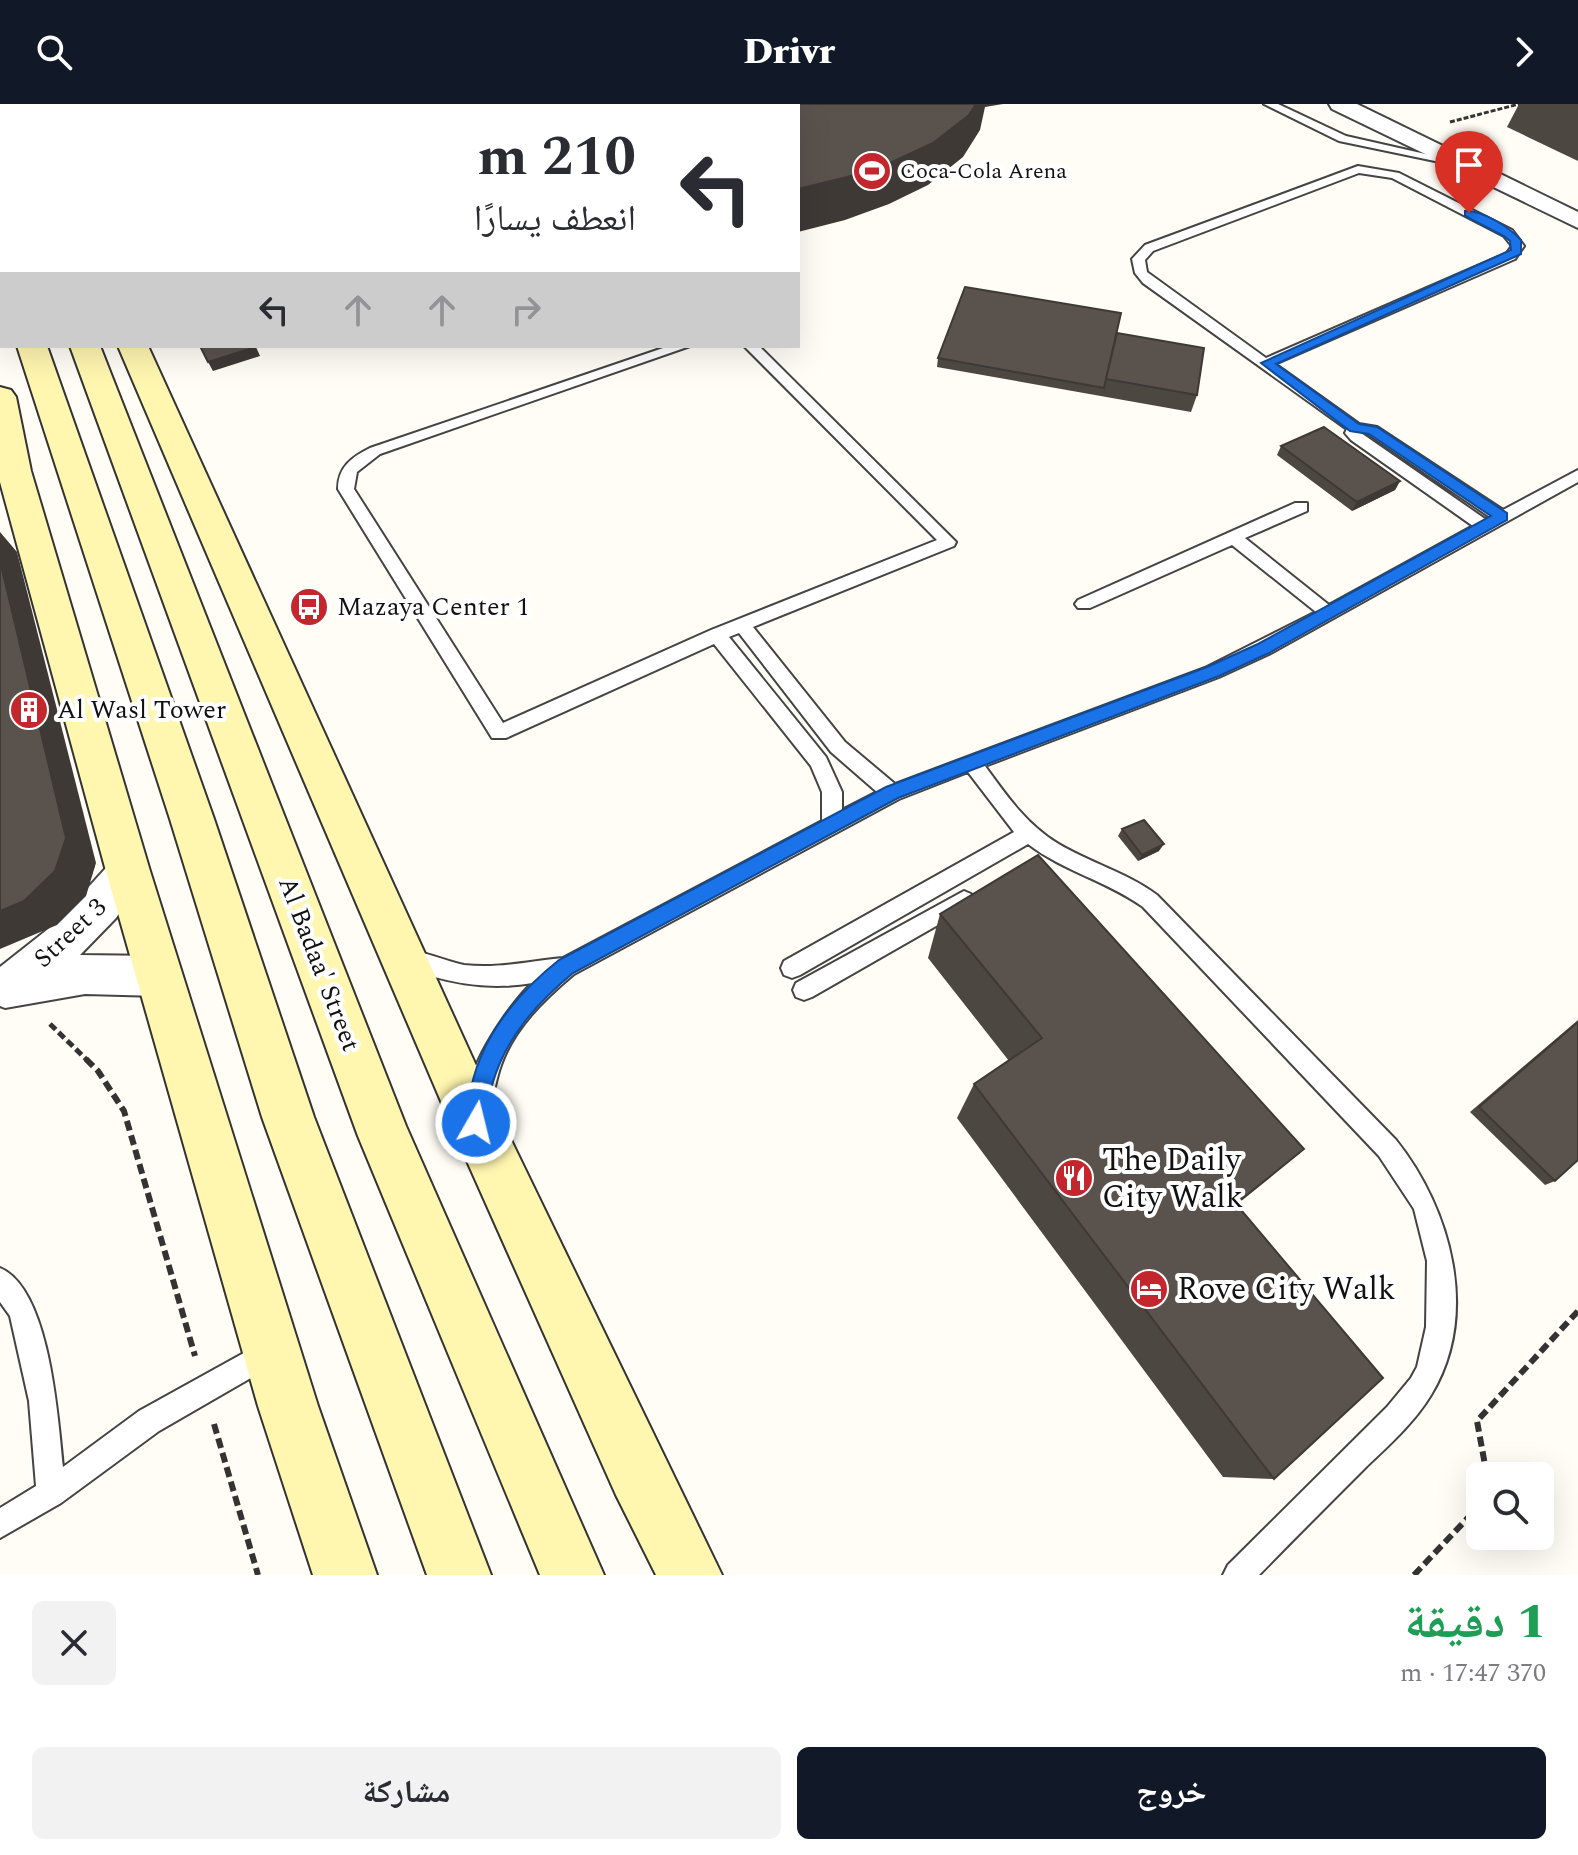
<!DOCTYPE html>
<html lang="ar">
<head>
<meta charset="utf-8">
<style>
  :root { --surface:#fff; --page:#f2f2f3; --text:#2b2b33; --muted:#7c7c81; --accent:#111827 }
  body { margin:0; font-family:Spectral,"Noto Naskh Arabic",serif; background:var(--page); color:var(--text); direction:rtl; height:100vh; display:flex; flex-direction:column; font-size:30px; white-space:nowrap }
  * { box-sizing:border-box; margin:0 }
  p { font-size:26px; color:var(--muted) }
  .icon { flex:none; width:44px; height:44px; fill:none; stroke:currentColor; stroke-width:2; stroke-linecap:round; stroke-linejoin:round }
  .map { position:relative; height:1471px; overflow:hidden; direction:ltr }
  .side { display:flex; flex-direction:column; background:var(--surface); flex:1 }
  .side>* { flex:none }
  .banner { position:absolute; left:0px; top:0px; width:800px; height:244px; box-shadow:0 8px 32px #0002; direction:rtl; background:#fff; color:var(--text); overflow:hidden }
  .fabs { position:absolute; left:1466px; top:1358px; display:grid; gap:16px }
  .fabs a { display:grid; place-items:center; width:88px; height:88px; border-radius:12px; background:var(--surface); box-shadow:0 8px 32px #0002; font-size:40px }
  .pin { position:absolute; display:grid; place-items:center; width:68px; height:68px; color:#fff; margin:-82px -34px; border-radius:50% 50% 50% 0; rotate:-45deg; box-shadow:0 0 8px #0007 }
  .pin .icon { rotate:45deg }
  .me { position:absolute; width:88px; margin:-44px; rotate:8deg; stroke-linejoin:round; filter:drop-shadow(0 0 6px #0008) }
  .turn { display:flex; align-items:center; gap:28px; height:168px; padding:0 32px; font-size:36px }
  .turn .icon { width:104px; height:104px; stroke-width:2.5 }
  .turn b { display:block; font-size:56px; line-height:68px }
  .lanes { display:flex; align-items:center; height:76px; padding:0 32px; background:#0003; justify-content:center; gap:40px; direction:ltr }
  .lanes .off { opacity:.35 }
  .round { display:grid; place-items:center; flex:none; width:84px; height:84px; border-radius:12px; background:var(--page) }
  .summary { display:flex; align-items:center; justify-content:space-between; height:136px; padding:0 32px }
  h1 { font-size:48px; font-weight:800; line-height:60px; color:#1e9e55 }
  .primary-button { display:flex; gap:16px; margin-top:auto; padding:16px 32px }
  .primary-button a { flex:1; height:92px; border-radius:12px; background:var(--accent); color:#fff; font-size:32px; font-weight:800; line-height:92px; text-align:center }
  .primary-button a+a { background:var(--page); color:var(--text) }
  header { display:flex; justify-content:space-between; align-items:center; height:104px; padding:0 32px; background:var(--accent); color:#fff; font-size:36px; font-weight:800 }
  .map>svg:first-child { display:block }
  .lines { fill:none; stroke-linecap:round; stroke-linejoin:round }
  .service-casing { stroke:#444; stroke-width:4 }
  .minor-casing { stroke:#444; stroke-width:4 }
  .secondary-casing { stroke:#333; stroke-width:4 }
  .path-far2 { stroke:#333; stroke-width:3; stroke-dasharray:5 2; stroke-linecap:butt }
  .path-far1 { stroke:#333; stroke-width:5; stroke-dasharray:8 4; stroke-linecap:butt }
  .path { stroke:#333; stroke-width:6; stroke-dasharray:10 5; stroke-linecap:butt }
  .service { fill:#fff; fill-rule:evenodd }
  .minor { fill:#fff; fill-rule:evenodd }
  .secondary { fill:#fff6b0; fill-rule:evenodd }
  .wall { fill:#4d4742 }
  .shaded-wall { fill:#3f3936 }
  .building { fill:#5a524d; stroke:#3f3936; stroke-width:2 }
  .route { fill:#1a73e8; stroke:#114b97; stroke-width:2 }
  .labels { text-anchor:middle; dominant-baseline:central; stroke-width:8; stroke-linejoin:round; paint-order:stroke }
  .far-poi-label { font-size:22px; fill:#111; stroke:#fff; text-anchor:start }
  .poi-label { font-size:26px; fill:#111; stroke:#fff; text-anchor:start }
  .street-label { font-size:26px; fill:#111; stroke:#fff }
  .near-poi-label { font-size:32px; fill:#111; stroke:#fff; text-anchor:start }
</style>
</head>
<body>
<header><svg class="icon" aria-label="forward" viewBox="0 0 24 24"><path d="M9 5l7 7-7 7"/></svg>Drivr<svg class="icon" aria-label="search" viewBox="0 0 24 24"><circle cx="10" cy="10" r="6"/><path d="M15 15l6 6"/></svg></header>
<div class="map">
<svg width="1578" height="1471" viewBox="0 0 1578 1471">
  <rect width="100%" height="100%" fill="#fffdf5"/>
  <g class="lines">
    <defs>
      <g id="service">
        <polygon points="1264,0 1278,0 1346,32 1465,59 1459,62 1339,37"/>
        <path d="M 1358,62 L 1399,69 L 1512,126 L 1524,142 L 1515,155 L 1275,260 L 1359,320 L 1377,323 L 1503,406 L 1578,366 L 1578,378 L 1269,550 L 1219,573 L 985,662 C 1006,691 1026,720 1057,739 C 1090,759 1126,768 1157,791 L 1396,1036 C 1451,1105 1480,1210 1431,1291 C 1414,1319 1389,1341 1366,1363 C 1330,1399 1294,1435 1259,1471 L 1223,1471 L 1228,1461 L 1387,1303 L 1411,1274 L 1417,1263 L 1426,1223 L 1427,1157 L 1414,1105 L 1379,1052 L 1143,803 C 1107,777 1063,767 1028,740 L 800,871 L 792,874 L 784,871 L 781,864 L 784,857 L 1014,728 L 968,668 L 899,695 L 574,870 C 544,895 514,924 501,961 C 495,977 494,994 487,1009 L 479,1013 L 471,1009 C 456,974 508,903 532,879 C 485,887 443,878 398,861 L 395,854 L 398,847 C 412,842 447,858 464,861 C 498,865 530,857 563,854 L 822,717 L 822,688 L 811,662 L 714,540 L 506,634 L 492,634 L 338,385 C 338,363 352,353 370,344 L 669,242 L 690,242 L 380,350 L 357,368 L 354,385 L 503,619 L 711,526 L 937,436 L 744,242 L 759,242 L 956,438 L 954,442 L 753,523 L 845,638 L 895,680 L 1207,563 L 1316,508 L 1232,441 L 1090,504 L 1078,504 L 1075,500 L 1078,496 L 1295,399 L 1307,399 L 1307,407 L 1245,434 L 1329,501 L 1473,422 L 1351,336 L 1345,329 L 1347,325 L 1143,179 L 1135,169 L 1132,155 L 1145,141 ZM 1359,69 L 1392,74 L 1504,132 L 1512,142 L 1507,149 L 1266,254 L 1147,168 L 1145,156 L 1153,147 ZM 1361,329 L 1368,330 L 1490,413 L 1485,415 ZM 739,529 L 831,648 L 877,688 L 842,706 L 842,688 L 826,653 L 729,533 Z"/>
        <polygon points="964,787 971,790 974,796 971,802 812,893 804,896 796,893 793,886 796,879"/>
        <path d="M 0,1164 C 50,1185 58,1315 63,1363 L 139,1307 L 262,1239 L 271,1235 L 280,1239 L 284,1248 L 280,1257 L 159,1327 L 61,1399 L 0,1434 L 0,1404 L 36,1382 L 29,1297 L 10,1212 L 0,1198 Z"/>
      </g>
      <g id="minor">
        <polygon points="1329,0 1357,0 1578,108 1578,124 1332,5"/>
        <polygon points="128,749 142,755 148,767 116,814 80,851 159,852 174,858 181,872 174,886 159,892 85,890 5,904 0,902 0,863 57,818 114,755"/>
      </g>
      <g id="secondary">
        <rect x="0" y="11" width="2" height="20"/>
        <rect x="0" y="146" width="2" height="21"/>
        <polygon points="17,242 47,242 214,715 314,1013 491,1471 427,1471 262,1013 170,715"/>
        <polygon points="70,242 100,242 406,1022 604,1471 540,1471 358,1032"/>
        <polygon points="118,242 148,242 494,1001 722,1471 656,1471 616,1391 458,1037"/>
        <polygon points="0,283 11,286 16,293 31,367 150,767 318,1302 377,1471 313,1471 258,1302 106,767 0,378"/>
      </g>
    </defs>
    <!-- service casing -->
    <use href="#service" class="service-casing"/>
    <!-- minor casing -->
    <use href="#minor" class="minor-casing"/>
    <!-- secondary casing -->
    <use href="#secondary" class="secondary-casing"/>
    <!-- path-far2 -->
    <polyline class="path-far2" points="1450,18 1519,0"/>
    <!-- path-far1 -->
    <polyline class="path-far1" points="50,920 88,957"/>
    <!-- path -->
    <g class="path">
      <polyline points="86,955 98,967 124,1007 195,1252"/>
      <polyline points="214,1320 258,1471"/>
      <polyline points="1487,1372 1477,1317 1578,1207"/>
      <polyline points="1414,1471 1480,1401"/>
    </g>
    <!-- service -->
    <use href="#service" class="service"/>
    <!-- minor -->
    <use href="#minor" class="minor"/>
    <!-- secondary -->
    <use href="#secondary" class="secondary"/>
  </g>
  <!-- wall -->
  <g class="wall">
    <polygon points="1519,0 1578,0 1578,57 1507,23"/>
    <polygon points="1114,238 1197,291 1191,308 937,263 938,254"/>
    <polygon points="1281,342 1400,377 1395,386 1352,407 1277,351"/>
    <polygon points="1122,725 1159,747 1138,757 1118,732"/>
    <polygon points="940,810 1236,1100 1274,1375 1223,1373 957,1014 974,980 1009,957 928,854"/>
    <polygon points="1578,916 1578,1056 1555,1077 1545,1081 1470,1008"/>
  </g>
  <!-- shaded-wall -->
  <g class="shaded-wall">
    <polygon points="344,0 354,0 355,2 331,2"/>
    <polygon points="976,0 1003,0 985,3 980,26 963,53 928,81 889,100 845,116 798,128 798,85"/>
    <polygon points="256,243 260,252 213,267 208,258"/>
    <polygon points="1400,377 1395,386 1352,407 1357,398"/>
    <polygon points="0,428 17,448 96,759 86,792 57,821 0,845"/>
    <polygon points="1164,740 1159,747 1138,757 1142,751"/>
  </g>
  <!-- building -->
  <g class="building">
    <polygon points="269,0 344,0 331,2 267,2"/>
    <polygon points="354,0 976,0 969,11 933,39 892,58 847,73 798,85 798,2 354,2"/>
    <polygon points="965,183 1121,209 1104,284 938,254"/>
    <polygon points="1117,229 1204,244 1197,291 1106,275"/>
    <polygon points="200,242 255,242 256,243 208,258"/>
    <polygon points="1324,323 1400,377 1357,398 1281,342"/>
    <polygon points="0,457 66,734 55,767 24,797 0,807"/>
    <polygon points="1144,716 1164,740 1142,751 1122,725"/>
    <polygon points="1038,751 1304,1045 1236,1100 1383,1274 1274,1375 974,980 1042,934 940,810"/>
    <polygon points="1578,918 1578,1056 1555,1077 1479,1003"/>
  </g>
  <!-- route -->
  <path class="route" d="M 1465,107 C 1482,106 1509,123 1521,136 L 1521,150 L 1276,260 L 1359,320 L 1377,323 L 1507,409 L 1507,416 L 1269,549 L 1219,572 L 898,694 L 573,869 C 537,899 507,932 493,978 C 488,994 490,1011 484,1027 L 476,1030 L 469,1027 C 464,1016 467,1007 469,996 C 477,937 514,892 559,856 L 886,683 L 1207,563 L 1258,540 L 1491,412 L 1369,330 L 1350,327 L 1261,259 L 1511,146 L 1510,137 L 1504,132 L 1465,112 Z"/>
  <!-- icons -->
  <defs>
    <symbol id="stadium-disc" viewBox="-11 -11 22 22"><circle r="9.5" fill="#c4262e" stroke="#fff"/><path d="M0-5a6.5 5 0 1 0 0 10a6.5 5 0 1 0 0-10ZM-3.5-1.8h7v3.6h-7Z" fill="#fff"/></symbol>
    <symbol id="bus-disc" viewBox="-11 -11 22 22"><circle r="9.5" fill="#c4262e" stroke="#fff"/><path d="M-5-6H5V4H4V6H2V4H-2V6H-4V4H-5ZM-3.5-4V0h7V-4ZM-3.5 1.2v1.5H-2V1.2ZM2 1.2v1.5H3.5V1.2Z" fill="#fff"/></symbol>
    <symbol id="building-disc" viewBox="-11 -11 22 22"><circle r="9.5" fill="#c4262e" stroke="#fff"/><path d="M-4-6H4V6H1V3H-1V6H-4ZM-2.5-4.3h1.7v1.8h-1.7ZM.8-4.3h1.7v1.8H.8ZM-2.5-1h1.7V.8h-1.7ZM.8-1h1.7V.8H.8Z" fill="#fff"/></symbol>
    <symbol id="restaurant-disc" viewBox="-11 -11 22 22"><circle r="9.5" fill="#c4262e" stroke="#fff"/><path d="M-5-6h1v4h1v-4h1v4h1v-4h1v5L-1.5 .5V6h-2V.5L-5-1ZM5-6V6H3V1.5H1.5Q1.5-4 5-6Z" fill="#fff"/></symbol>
    <symbol id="hotel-disc" viewBox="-11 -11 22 22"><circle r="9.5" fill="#c4262e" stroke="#fff"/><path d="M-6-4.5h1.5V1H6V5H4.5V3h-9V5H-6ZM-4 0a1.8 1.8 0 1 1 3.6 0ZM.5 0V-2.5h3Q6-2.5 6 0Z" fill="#fff"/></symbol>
  </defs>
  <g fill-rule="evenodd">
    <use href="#stadium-disc" x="850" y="45" width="44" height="44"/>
    <use href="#bus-disc" x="287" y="481" width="44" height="44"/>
    <use href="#building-disc" x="7" y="584" width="44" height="44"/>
    <use href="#restaurant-disc" x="1052" y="1052" width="44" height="44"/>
    <use href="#hotel-disc" x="1127" y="1163" width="44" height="44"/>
  </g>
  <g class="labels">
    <!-- far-poi labels -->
    <g class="far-poi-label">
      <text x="900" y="67">Coca-Cola Arena</text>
    </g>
    <!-- poi labels -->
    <g class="poi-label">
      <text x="337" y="503">Mazaya Center 1</text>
      <text x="57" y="606">Al Wasl Tower</text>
    </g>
    <!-- street labels -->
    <g class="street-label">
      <text transform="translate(70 829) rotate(-43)">Street 3</text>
      <text transform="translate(319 860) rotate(69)">Al Badaa' Street</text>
    </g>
    <!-- near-poi labels -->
    <g class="near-poi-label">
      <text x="1102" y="1056">The Daily<tspan x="1102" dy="37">City Walk</tspan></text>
      <text x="1177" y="1185">Rove City Walk</text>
    </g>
  </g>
</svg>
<div class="fabs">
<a><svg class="icon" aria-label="search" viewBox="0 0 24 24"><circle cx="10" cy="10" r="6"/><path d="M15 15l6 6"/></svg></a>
</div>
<div class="pin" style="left:1469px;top:109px;background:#d93025"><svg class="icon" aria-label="arrive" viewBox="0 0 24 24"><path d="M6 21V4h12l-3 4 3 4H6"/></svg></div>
<svg class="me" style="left:476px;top:1019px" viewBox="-20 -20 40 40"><circle r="17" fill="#1a73e8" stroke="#fff" stroke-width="3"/><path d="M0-11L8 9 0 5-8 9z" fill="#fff"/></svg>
<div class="banner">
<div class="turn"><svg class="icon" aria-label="left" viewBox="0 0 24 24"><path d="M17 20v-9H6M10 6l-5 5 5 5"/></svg><div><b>210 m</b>انعطف يسارًا</div></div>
<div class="lanes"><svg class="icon" aria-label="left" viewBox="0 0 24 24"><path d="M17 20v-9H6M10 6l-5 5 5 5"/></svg><svg class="icon off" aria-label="ahead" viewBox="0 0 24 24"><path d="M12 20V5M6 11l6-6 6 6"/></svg><svg class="icon off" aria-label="ahead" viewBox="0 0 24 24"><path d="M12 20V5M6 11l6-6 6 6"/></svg><svg class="icon off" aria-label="right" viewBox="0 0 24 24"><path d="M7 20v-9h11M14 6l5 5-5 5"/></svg></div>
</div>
</div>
<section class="side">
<div class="summary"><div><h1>1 دقيقة</h1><p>370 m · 17:47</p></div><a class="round"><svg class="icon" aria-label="close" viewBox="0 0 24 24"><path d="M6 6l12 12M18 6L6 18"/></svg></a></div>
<div class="primary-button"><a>خروج</a><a>مشاركة</a></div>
</section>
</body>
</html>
